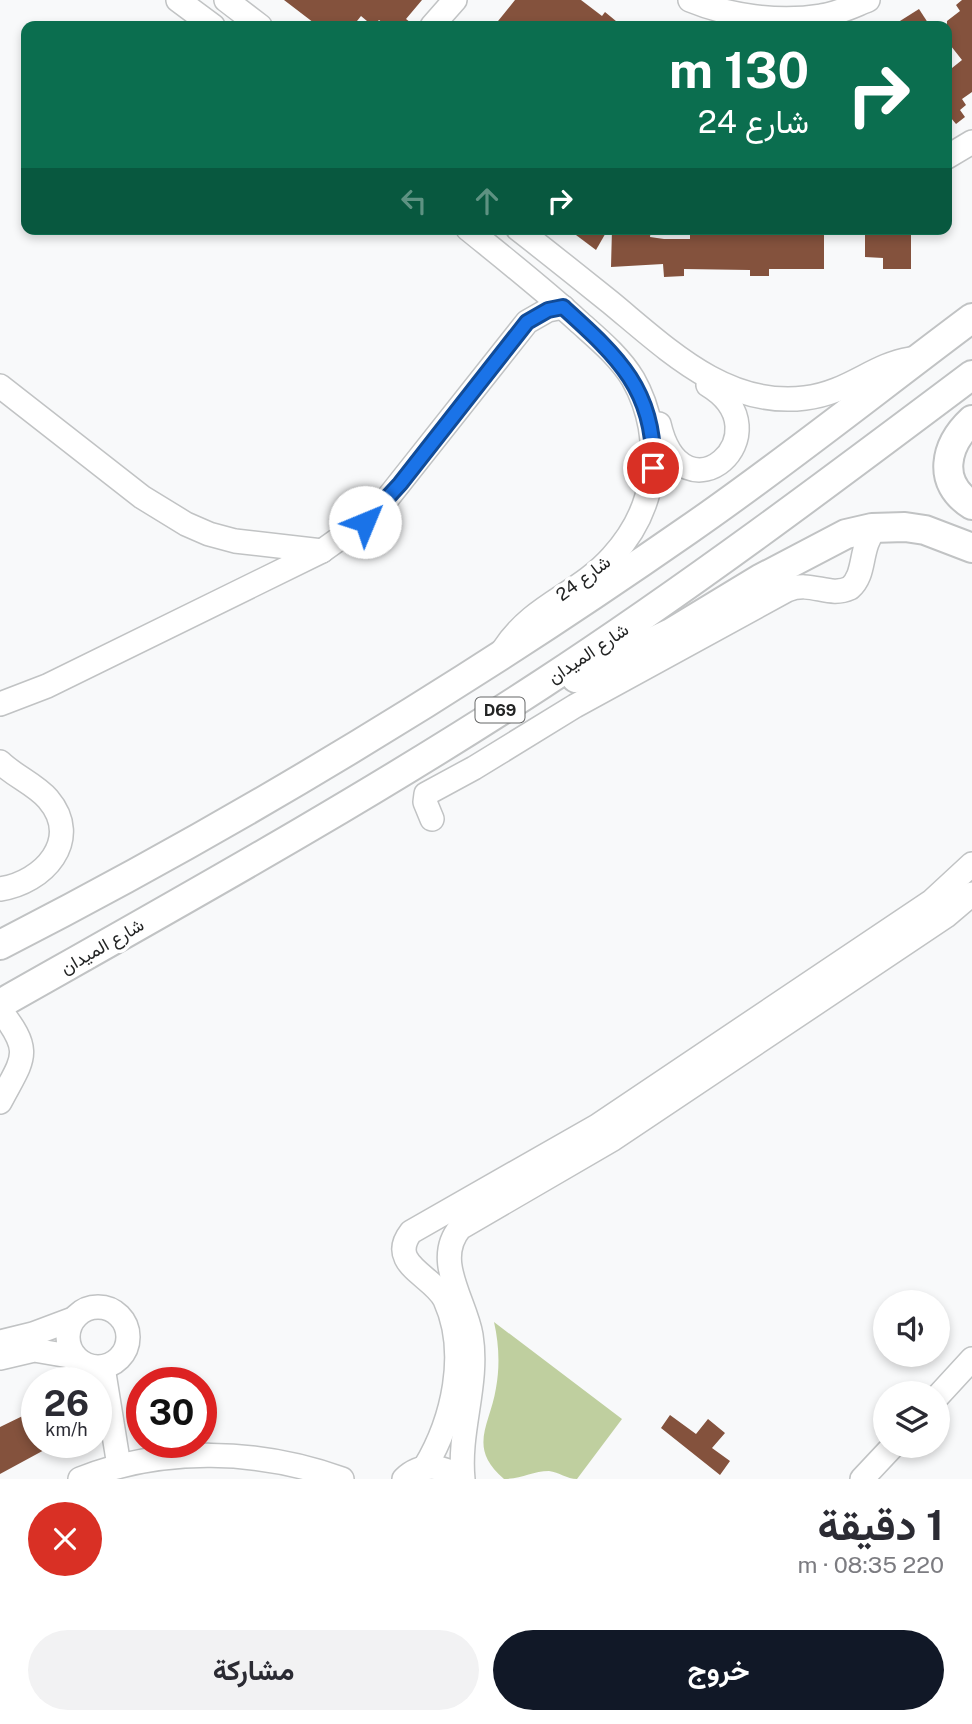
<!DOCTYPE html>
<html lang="ar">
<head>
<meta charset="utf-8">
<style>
  :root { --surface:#fff; --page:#f2f2f3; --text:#2b2b33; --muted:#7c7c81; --accent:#111827 }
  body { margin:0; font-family:"Public Sans",Vazirmatn,sans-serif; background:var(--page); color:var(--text); direction:rtl; height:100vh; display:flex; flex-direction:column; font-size:26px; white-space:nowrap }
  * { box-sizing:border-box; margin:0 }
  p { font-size:23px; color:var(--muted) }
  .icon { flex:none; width:38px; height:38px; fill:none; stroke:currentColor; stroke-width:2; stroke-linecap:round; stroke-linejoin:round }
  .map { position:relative; height:1479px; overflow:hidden; direction:ltr }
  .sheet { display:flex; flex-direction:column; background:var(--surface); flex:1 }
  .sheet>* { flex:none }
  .guide { position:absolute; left:21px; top:21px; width:931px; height:214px; border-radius:14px; box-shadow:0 4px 10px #0003; direction:rtl; background:#0b6e4f; color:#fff; overflow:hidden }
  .controls { position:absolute; left:873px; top:1290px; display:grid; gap:14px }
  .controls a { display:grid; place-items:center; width:77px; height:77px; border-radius:50%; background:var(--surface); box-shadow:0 4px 10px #0003; font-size:35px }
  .speed { position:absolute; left:21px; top:1367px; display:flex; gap:14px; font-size:35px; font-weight:700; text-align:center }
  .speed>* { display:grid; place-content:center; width:91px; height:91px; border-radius:50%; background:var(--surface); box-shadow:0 4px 10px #0003; line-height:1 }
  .speed small { font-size:18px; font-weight:400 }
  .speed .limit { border:10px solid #d22; background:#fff; color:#111 }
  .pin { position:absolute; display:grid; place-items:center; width:60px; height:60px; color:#fff; margin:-30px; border:4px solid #fff; border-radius:50%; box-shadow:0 2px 7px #0007 }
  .me { position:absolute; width:77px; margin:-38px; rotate:45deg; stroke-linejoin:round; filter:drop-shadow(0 0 5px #0008) }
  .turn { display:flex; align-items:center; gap:24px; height:147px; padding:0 28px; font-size:32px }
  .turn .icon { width:91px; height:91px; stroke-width:2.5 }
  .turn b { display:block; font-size:49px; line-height:60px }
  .lanes { display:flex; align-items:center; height:66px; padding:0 28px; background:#0003; justify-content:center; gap:35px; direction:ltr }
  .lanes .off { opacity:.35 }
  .round { display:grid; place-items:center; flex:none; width:74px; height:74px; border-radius:37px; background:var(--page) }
  .overview { display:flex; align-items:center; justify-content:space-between; height:119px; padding:0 28px }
  h1 { font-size:42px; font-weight:700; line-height:52px }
  .action { display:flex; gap:14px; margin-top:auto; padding:14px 28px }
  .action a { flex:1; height:80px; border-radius:42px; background:var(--accent); color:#fff; font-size:28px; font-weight:700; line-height:80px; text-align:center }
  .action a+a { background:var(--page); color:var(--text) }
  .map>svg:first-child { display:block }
  .green { fill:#bfcf9f }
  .building { fill:#84523d }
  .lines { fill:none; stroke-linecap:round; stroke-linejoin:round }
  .minor-casing { stroke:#c1c3c4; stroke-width:26 }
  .major-casing { stroke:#c1c3c4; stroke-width:32 }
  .minor { stroke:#fff; stroke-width:23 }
  .major { stroke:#fff; stroke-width:28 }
  .route-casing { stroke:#114b97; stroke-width:18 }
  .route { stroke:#1a73e8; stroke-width:12 }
  .labels { text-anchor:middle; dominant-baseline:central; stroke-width:7; stroke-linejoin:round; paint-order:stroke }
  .shield { fill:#fff; stroke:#656666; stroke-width:2 }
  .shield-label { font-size:16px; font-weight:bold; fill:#232424 }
  .street-label { font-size:18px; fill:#232424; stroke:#fff }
</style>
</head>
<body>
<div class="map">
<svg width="972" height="1479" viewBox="0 0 972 1479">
  <rect width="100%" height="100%" fill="#f8f9fa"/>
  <!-- green -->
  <path class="green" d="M 494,1322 L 622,1419 L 577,1479 C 567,1479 559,1472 549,1471 C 533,1471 521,1479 504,1479 C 467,1447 490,1426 496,1388 C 500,1366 499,1344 494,1322 Z"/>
  <!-- building -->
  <g class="building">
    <polygon points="284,0 422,0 406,19 415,26 387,26 379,20 373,26 361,16 353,26 318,26"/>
    <polygon points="515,0 581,0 602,16 605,12 622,26 494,26"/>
    <polygon points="962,0 972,0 972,92 962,99 966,105 960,110 965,117 956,124 951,118 947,121 947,72 962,60 947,41 947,21 960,11 956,5"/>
    <polygon points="919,9 930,26 892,26"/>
    <polygon points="568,229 608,229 596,250"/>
    <polygon points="612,229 651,230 650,237 664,239 690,239 690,229 732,233 732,229 784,229 784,232 824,229 824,269 769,269 769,276 750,276 750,270 684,269 684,276 664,277 663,264 611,267"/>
    <polygon points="874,229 911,229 911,269 883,269 883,258 865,257 865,231"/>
    <polygon points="37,1409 37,1442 59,1442 0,1474 0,1427"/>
    <polygon points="670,1415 696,1434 708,1419 725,1433 712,1448 730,1461 720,1475 661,1428"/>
  </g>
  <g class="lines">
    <defs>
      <g id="minor">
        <polyline points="178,0 213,26"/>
        <polyline points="226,0 260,26"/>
        <path d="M 690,0 C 729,16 778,23 821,16 C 837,14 853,6 868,0"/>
        <polyline points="432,26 455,0"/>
        <polyline points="947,157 972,142"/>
        <path d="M 468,229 C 505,259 543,289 578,321 C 598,339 619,356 633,379 C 650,409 656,444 651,477 C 647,507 632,535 612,557 C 578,595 533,604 503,650"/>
        <path d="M 518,229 C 549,253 580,278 610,302 C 667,349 726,408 805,398 C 848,393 873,365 910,359"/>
        <polyline points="0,386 142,497 186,524 209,534 235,541 322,551"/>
        <path d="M 659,424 C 683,526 787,433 708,385"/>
        <polyline points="0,704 47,686 322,551 364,521 383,504 527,322 548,310 563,307"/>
        <path d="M 0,762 C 14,776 35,784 48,799 C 83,840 43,883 0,889"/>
        <path d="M 432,819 L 425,802 L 426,794 L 474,768 L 575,706 L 787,590 C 812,580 828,598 850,588 C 867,573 858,549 876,527"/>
        <path d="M 0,1010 C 34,1053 23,1058 0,1102"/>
        <circle cx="98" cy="1337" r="30"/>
        <polyline points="0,1342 33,1334 73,1319"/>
        <polyline points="0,1358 34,1350 75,1357"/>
        <polyline points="103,1367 119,1466"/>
        <polyline points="938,1396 972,1359"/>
        <path d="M 425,1467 C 453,1420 469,1353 445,1300 C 434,1276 386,1264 411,1232 L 597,1126 L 932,901 L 972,864"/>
        <path d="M 80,1479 C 164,1446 258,1449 342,1479"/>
        <path d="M 404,1479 C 421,1463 443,1464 460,1479"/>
        <path d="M 463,1479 C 458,1430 479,1384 471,1335 C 465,1300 433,1260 460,1228 L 613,1139 L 946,916 L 972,894"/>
        <polyline points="862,1479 893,1446"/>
      </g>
      <g id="major">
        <path d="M 972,420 C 945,445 936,483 972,505"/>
        <polyline points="576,678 671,633 760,579 846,534 872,528 905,527 925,530 972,548"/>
        <path d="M 0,945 C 238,823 468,683 688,530 C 785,463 877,389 972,318"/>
        <path d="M 0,1004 C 182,901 366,799 542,684 C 690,587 831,481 972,375"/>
      </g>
    </defs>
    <!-- minor casing -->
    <use href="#minor" class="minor-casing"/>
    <!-- major casing -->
    <use href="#major" class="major-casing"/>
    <!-- minor -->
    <use href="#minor" class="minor"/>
    <!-- major -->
    <use href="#major" class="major"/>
  </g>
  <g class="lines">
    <defs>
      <path id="route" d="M 365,522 L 400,484 L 527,322 L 548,310 L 563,307 C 616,355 656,390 653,468"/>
    </defs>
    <!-- route casing -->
    <use href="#route" class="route-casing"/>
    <!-- route -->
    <use href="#route" class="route"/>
  </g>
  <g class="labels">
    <!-- shield labels -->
    <rect class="shield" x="475.5" y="697.5" width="49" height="25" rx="5"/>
    <g class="shield-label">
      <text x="500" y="710">D69</text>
    </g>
    <!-- street labels -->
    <g class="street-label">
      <text transform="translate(583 578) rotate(-37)">شارع 24</text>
      <text transform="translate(588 653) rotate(-34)">شارع الميدان</text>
      <text transform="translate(102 946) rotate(-30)">شارع الميدان</text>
    </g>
  </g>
</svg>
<div class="controls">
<a><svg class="icon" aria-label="sound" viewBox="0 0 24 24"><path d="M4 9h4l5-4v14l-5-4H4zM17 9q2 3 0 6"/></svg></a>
<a><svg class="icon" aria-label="layers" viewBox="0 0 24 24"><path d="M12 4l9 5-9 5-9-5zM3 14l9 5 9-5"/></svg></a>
</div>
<div class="speed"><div>26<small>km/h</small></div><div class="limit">30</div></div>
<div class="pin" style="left:653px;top:468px;background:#d93025"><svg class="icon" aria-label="arrive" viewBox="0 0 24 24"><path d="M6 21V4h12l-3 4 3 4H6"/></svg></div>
<svg class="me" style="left:365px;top:522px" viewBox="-20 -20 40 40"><circle r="19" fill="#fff"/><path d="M0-13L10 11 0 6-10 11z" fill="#1a73e8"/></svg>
<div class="guide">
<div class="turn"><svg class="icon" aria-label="right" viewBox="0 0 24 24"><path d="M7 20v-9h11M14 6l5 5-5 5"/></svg><div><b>130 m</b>شارع 24</div></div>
<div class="lanes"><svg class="icon off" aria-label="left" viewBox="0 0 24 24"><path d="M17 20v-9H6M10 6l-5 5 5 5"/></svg><svg class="icon off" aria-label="ahead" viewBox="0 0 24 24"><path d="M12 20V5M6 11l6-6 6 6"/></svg><svg class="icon" aria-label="right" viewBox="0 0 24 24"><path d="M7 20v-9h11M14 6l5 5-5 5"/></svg></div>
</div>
</div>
<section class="sheet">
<div class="overview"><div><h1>1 دقيقة</h1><p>220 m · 08:35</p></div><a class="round" style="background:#d93025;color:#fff"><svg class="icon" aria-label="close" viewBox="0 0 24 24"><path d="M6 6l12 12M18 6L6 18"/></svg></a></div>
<div class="action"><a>خروج</a><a>مشاركة</a></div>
</section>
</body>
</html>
